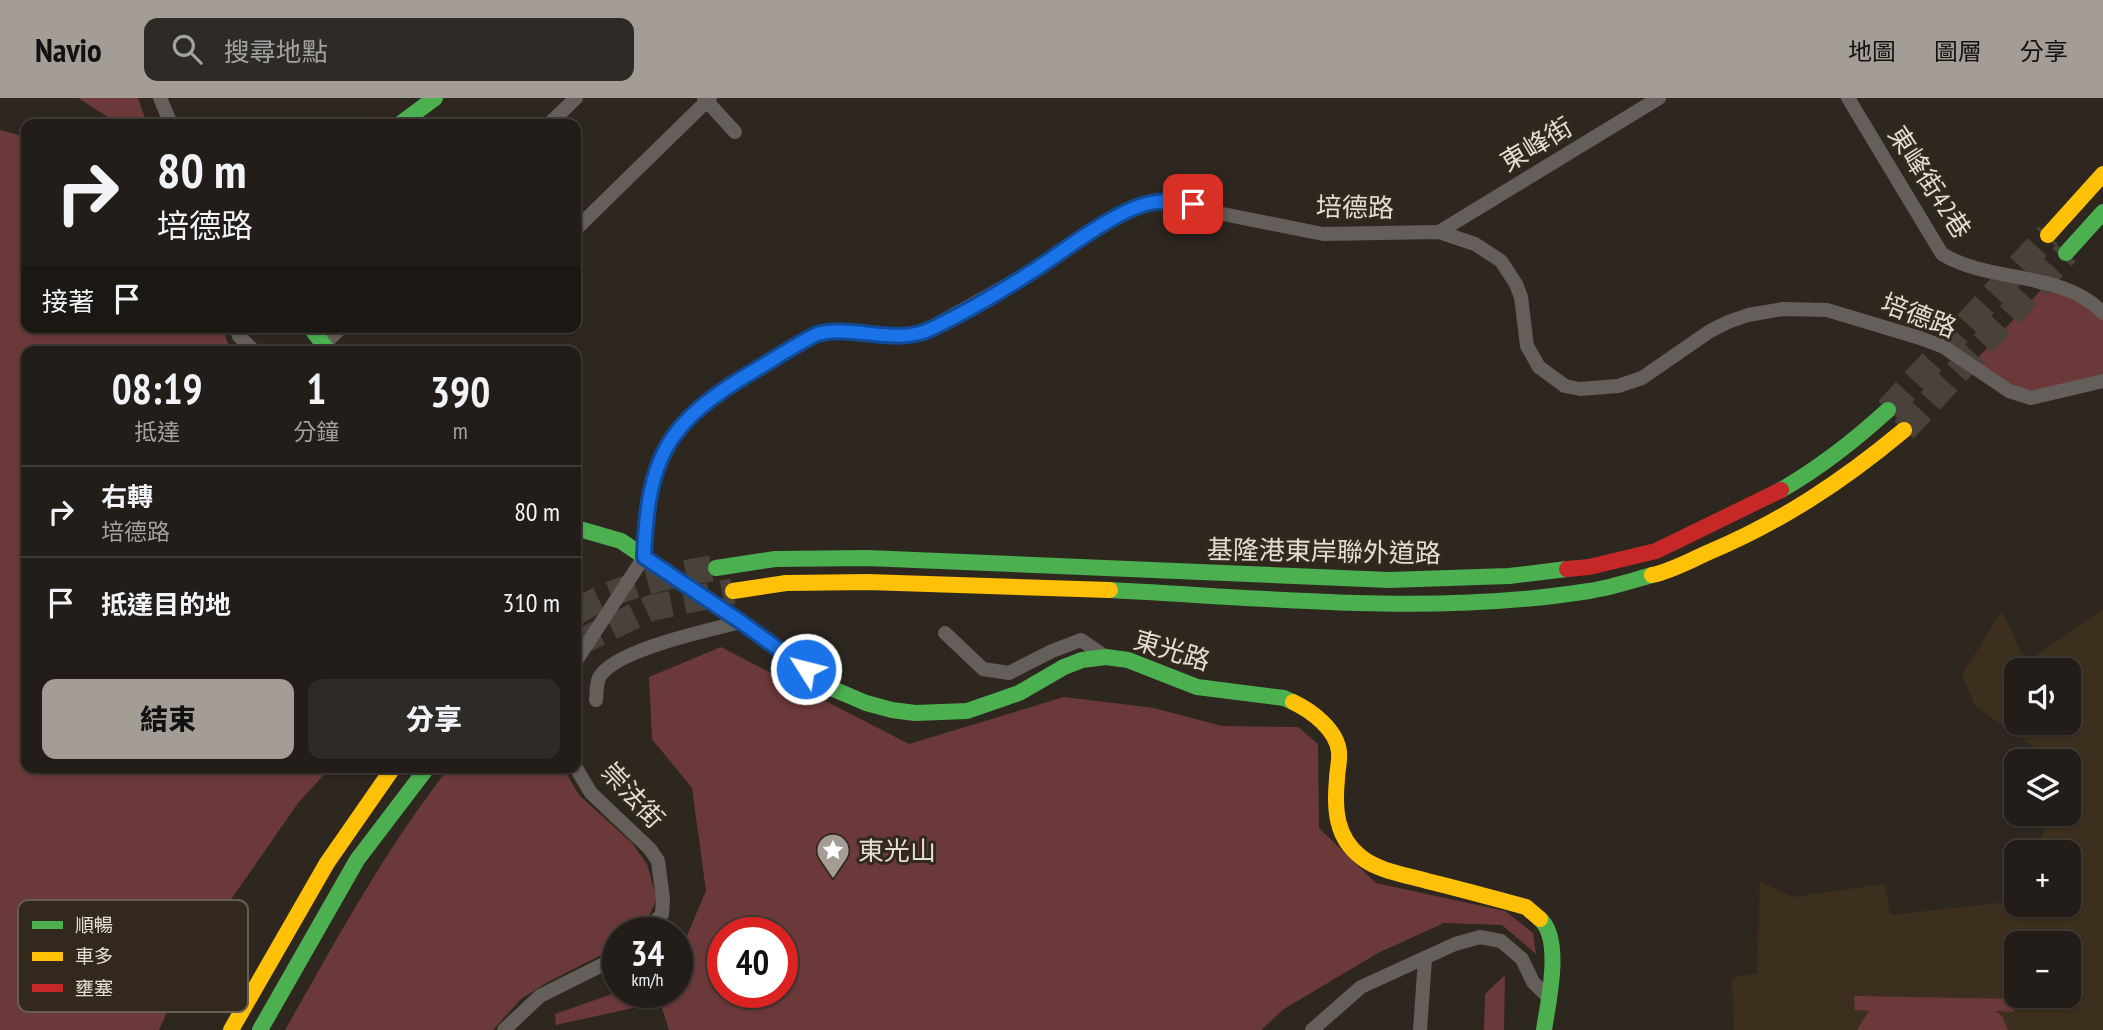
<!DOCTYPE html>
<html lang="zh-TW">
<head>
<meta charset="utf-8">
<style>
  :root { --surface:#221d18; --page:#2e2a25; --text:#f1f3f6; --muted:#a2a2a2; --line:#3f3b37; --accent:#a49d96 }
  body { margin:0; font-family:"PT Sans Narrow","Noto Sans TC",sans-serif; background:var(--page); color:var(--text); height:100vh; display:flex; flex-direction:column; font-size:26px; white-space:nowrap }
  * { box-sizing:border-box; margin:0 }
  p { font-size:23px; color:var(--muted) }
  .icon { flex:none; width:38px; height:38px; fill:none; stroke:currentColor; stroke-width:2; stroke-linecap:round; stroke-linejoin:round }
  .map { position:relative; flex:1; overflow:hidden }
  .sheet { position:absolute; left:21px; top:248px; width:560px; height:427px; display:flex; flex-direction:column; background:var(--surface); border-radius:14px; box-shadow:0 2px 5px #0004,0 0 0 2px var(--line) }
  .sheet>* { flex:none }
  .banner { position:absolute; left:21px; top:21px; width:560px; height:214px; border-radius:14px; box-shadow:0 2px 5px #0004,0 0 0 2px var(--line); background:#221d18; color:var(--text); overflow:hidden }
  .tools { position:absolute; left:2004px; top:560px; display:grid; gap:14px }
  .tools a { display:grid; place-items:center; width:77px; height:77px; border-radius:14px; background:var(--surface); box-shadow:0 2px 5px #0004,0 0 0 2px var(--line); font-size:35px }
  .speed { position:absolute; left:602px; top:819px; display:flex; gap:14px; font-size:35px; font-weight:700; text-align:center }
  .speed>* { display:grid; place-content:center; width:91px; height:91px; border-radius:50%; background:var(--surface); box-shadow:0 2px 5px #0004,0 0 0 2px var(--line); line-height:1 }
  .speed small { font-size:18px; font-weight:400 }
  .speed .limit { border:10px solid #d22; background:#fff; color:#111 }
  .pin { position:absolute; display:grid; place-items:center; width:60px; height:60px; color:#fff; margin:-30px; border-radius:14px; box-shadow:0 4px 10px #0006 }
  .me { position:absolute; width:77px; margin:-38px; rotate:306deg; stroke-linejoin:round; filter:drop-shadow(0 0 5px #0008) }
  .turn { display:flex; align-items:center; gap:24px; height:147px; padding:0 21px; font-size:32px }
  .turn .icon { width:91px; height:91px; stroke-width:2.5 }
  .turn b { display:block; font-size:49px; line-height:60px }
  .then { display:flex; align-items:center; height:66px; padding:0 21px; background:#0003; gap:14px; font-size:26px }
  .eta { display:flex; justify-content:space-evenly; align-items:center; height:119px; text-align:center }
  .eta b { font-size:42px; font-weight:800; line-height:49px }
  .cta { display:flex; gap:14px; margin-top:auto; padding:14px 21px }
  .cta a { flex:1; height:80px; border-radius:14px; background:var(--accent); color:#111; font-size:28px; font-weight:800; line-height:80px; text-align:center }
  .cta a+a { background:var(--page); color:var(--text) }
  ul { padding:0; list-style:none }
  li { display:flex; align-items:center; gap:21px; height:91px; padding:0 21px; border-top:2px solid var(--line) }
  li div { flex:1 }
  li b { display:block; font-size:26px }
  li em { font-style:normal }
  header { display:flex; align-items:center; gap:42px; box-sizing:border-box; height:98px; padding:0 35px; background:var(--accent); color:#111 }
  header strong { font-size:33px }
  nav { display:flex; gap:38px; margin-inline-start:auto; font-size:24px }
  .search { width:490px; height:63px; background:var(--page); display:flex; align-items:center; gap:18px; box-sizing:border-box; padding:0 24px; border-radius:14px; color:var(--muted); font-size:26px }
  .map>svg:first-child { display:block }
  .built { fill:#3d2f1d; fill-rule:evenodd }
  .green { fill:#6c393a; fill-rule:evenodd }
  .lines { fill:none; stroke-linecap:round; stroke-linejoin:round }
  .highway-tunnel { stroke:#48423b; stroke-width:26; stroke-dasharray:26 13; stroke-linecap:butt }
  .street { stroke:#645f5a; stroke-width:14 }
  .fast { stroke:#4caf50; stroke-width:16 }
  .slow { stroke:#ffc107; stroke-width:16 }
  .jam { stroke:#c62828; stroke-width:16 }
  .route-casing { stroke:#114b97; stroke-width:18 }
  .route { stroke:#1a73e8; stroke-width:12 }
  .labels { text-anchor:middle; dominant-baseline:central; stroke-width:6; stroke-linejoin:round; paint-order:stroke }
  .street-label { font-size:26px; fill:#e4ddd5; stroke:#32281b }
  .poi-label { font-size:26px; fill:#e4ddd5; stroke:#32281b; text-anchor:start }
  .key { fill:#32281b; stroke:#675e53; stroke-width:2 }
  .key-label { font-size:19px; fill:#e4ddd5 }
</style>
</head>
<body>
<header>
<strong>Navio</strong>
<div class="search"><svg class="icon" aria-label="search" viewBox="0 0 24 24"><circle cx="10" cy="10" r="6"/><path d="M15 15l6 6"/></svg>搜尋地點</div>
<nav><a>地圖</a><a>圖層</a><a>分享</a></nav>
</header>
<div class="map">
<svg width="2103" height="932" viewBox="0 0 2103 932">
  <rect width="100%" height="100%" fill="#2d2720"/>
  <!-- built -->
  <path class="built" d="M 2103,511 L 2103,932 L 1734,932 L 1732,880 L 1757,875 L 1760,783 L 1793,799 L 1884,786 L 1891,817 L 2016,803 L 2016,807 L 2068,807 L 2068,754 L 2038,754 L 2049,716 L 2068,716 L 2068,663 L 2054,663 L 1975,608 L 1962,576 L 2002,513 L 2022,556 L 2034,559 ZM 2016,572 L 2068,572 L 2068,625 L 2016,625 ZM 2016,845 L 2068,845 L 2068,898 L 2016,898 Z"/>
  <!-- green -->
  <g class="green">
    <polygon points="78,0 138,0 147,26 119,26"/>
    <polygon points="0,32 26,39 26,229 223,229 227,244 237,254 26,254 26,670 330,670 298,705 194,855 159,932 0,932"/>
    <path d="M 2041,192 C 2068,197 2083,201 2103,222 L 2103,279 L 2037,294 L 2007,288 L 1974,264 Z"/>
    <path d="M 721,549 L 909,646 L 1064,599 L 1154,610 L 1222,628 L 1298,629 L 1318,646 L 1319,730 L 1376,785 L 1505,813 L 1533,835 L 1536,856 L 1502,827 L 1444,825 L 1378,855 L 1284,911 L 1261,932 L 669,932 L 660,904 L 556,927 L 555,916 L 618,894 L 677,894 L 677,861 L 706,793 L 692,690 L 652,641 L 649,579 ZM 723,835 L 782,835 L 782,894 L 723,894 Z"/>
    <path d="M 449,670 L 563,670 L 579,697 L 632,745 L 647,766 L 657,801 L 648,820 L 632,835 L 618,835 L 618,847 L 615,850 L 546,885 L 521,901 L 493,932 L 285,932 C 336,843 385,751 449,670 Z"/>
    <polygon points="1505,877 1504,932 1484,932 1485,896"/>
    <polygon points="1854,898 2014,901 2014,914 1996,913 2002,918 2008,932 1857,932 1869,913 1855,912"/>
  </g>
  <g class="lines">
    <!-- highway-tunnel -->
    <g class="highway-tunnel">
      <polyline points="1888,312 2048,137"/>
      <polyline points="1904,332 2066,155"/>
      <path d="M 576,514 C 617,488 669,477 716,470"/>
      <polyline points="576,546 651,510 733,493"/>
    </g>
    <!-- street -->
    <g class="street">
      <polyline points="160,0 171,26"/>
      <polyline points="704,0 735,34"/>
      <path d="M 1848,0 L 1942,156 C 1991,186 2062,172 2103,215"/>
      <polyline points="549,26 576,0"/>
      <polyline points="576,131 710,0"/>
      <polyline points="1439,134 1659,0"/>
      <polyline points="236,229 239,238 255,254"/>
      <polyline points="316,254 342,229"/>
      <polyline points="945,535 983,571 1009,575 1052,553 1081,542 1106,559"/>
      <polyline points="576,563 644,459 651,388 675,334 695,313 732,286 817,236 833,233 894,239 921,235 1032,173 1106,125 1149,105 1180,103 1218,115 1323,136 1439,134 1475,146 1501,163 1516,186 1521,199 1527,248 1539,269 1565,288 1580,291 1618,288 1642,280 1710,233 1728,224 1748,217 1783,211 1827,212 1920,240 1944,249 2009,293 2031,300 2103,283"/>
      <path d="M 596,602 C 597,596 596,586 599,580 C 613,552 710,532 741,524"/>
      <polyline points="576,670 591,695 650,751 658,763 663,801 662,816 645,835"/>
      <polyline points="504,932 540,898 618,859"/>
      <polyline points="1312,932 1361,889 1455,846 1480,839 1501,843 1522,861 1533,884 1550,901"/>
      <polyline points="1420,932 1425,861"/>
    </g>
    <!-- fast -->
    <g class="fast">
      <polyline points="400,26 435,0"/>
      <polyline points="2066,155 2103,114"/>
      <polyline points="310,229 329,254"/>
      <path d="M 1781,392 C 1821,369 1854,343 1888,312"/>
      <polyline points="576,430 621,443 741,524 831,590 866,605 892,612 915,615 967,613 1019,595 1064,569 1082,562 1106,559 1128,562 1197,589 1284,600 1293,604"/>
      <polyline points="716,470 775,461 867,460 1389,482 1509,478 1567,471"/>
      <path d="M 1110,492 C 1269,500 1431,518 1589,493 C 1610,490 1631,483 1652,477"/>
      <path d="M 1540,821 C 1563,841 1548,905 1544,932"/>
      <polyline points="260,932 357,762 427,670"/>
    </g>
    <!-- slow -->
    <g class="slow">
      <polyline points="2048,137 2103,76"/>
      <path d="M 1652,477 C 1671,473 1689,463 1707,455 C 1781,424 1843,383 1904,332"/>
      <polyline points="733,493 786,485 868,484 1110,492"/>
      <path d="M 1293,604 C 1312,613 1337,632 1339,654 C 1340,663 1337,673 1337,681 C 1334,711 1336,740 1361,759 C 1378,773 1406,777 1427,783 C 1460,791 1493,800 1526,809 L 1540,821"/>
      <polyline points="231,932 327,765 393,670"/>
    </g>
    <!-- jam -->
    <polyline class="jam" points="1567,471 1589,469 1656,453 1781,392"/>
  </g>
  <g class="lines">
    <defs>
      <path id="route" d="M 806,571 L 741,524 L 644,459 C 648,359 666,325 752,274 C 774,261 795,247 817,236 C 856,226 895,249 933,230 C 968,213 1007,190 1039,169 C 1069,149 1117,112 1150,105 C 1164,102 1179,103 1193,106"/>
    </defs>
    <!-- route casing -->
    <use href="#route" class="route-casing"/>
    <!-- route -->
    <use href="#route" class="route"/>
  </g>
  <!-- icons -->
  <defs>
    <symbol id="sight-pin" viewBox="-11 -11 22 30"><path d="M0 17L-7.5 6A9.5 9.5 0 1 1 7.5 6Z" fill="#a49d96" stroke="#32281b"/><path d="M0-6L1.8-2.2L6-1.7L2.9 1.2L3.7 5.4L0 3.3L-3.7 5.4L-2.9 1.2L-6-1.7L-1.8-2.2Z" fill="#fff"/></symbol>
  </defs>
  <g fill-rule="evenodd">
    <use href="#sight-pin" x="814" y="733" width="38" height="52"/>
  </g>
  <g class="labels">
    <!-- street labels -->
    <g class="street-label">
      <text transform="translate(1536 46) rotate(-31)">東峰街</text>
      <text transform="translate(1930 84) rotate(57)">東峰街42巷</text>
      <text transform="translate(1355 109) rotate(1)">培德路</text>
      <text transform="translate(1919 217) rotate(21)">培德路</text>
      <text transform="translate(1324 453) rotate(1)">基隆港東岸聯外道路</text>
      <text transform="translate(1172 552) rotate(17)">東光路</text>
      <text transform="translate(633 697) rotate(47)">崇法街</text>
    </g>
    <!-- poi labels -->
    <g class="poi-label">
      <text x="858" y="752">東光山</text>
    </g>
  </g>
  <!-- legend -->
  <rect x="18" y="802" width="230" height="112" rx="10" class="key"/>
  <rect x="32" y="823" width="31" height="8" fill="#4caf50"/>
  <rect x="32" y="854" width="31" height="9" fill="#ffc107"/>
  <rect x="32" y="886" width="31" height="8" fill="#c62828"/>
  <g class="key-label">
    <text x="75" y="834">順暢</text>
    <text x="75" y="865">車多</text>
    <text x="75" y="897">壅塞</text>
  </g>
</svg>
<div class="tools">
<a><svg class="icon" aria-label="sound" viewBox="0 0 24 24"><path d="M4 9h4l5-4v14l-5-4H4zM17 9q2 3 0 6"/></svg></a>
<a><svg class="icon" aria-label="layers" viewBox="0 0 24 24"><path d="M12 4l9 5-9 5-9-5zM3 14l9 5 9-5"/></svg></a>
<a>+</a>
<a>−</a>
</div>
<div class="speed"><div>34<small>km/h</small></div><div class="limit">40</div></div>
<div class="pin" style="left:1193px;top:106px;background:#d93025"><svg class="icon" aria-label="arrive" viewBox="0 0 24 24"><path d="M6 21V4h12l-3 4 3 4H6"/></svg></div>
<svg class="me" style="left:806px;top:571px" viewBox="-20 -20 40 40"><circle r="17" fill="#1a73e8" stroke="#fff" stroke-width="3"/><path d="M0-11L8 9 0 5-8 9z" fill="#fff"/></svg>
<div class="banner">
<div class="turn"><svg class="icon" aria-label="right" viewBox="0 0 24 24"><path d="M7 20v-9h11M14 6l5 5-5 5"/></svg><div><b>80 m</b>培德路</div></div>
<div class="then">接著<svg class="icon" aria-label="arrive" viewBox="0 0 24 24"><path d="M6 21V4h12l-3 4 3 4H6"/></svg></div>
</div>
<section class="sheet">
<div class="eta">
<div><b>08:19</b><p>抵達</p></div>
<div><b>1</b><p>分鐘</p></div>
<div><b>390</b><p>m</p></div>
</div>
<ul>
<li><svg class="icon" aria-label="right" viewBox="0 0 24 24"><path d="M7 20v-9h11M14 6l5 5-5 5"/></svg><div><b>右轉</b><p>培德路</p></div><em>80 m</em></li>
<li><svg class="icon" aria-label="arrive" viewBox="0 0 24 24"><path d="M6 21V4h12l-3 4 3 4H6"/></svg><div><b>抵達目的地</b></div><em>310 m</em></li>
</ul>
<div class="cta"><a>結束</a><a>分享</a></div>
</section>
</div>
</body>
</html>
